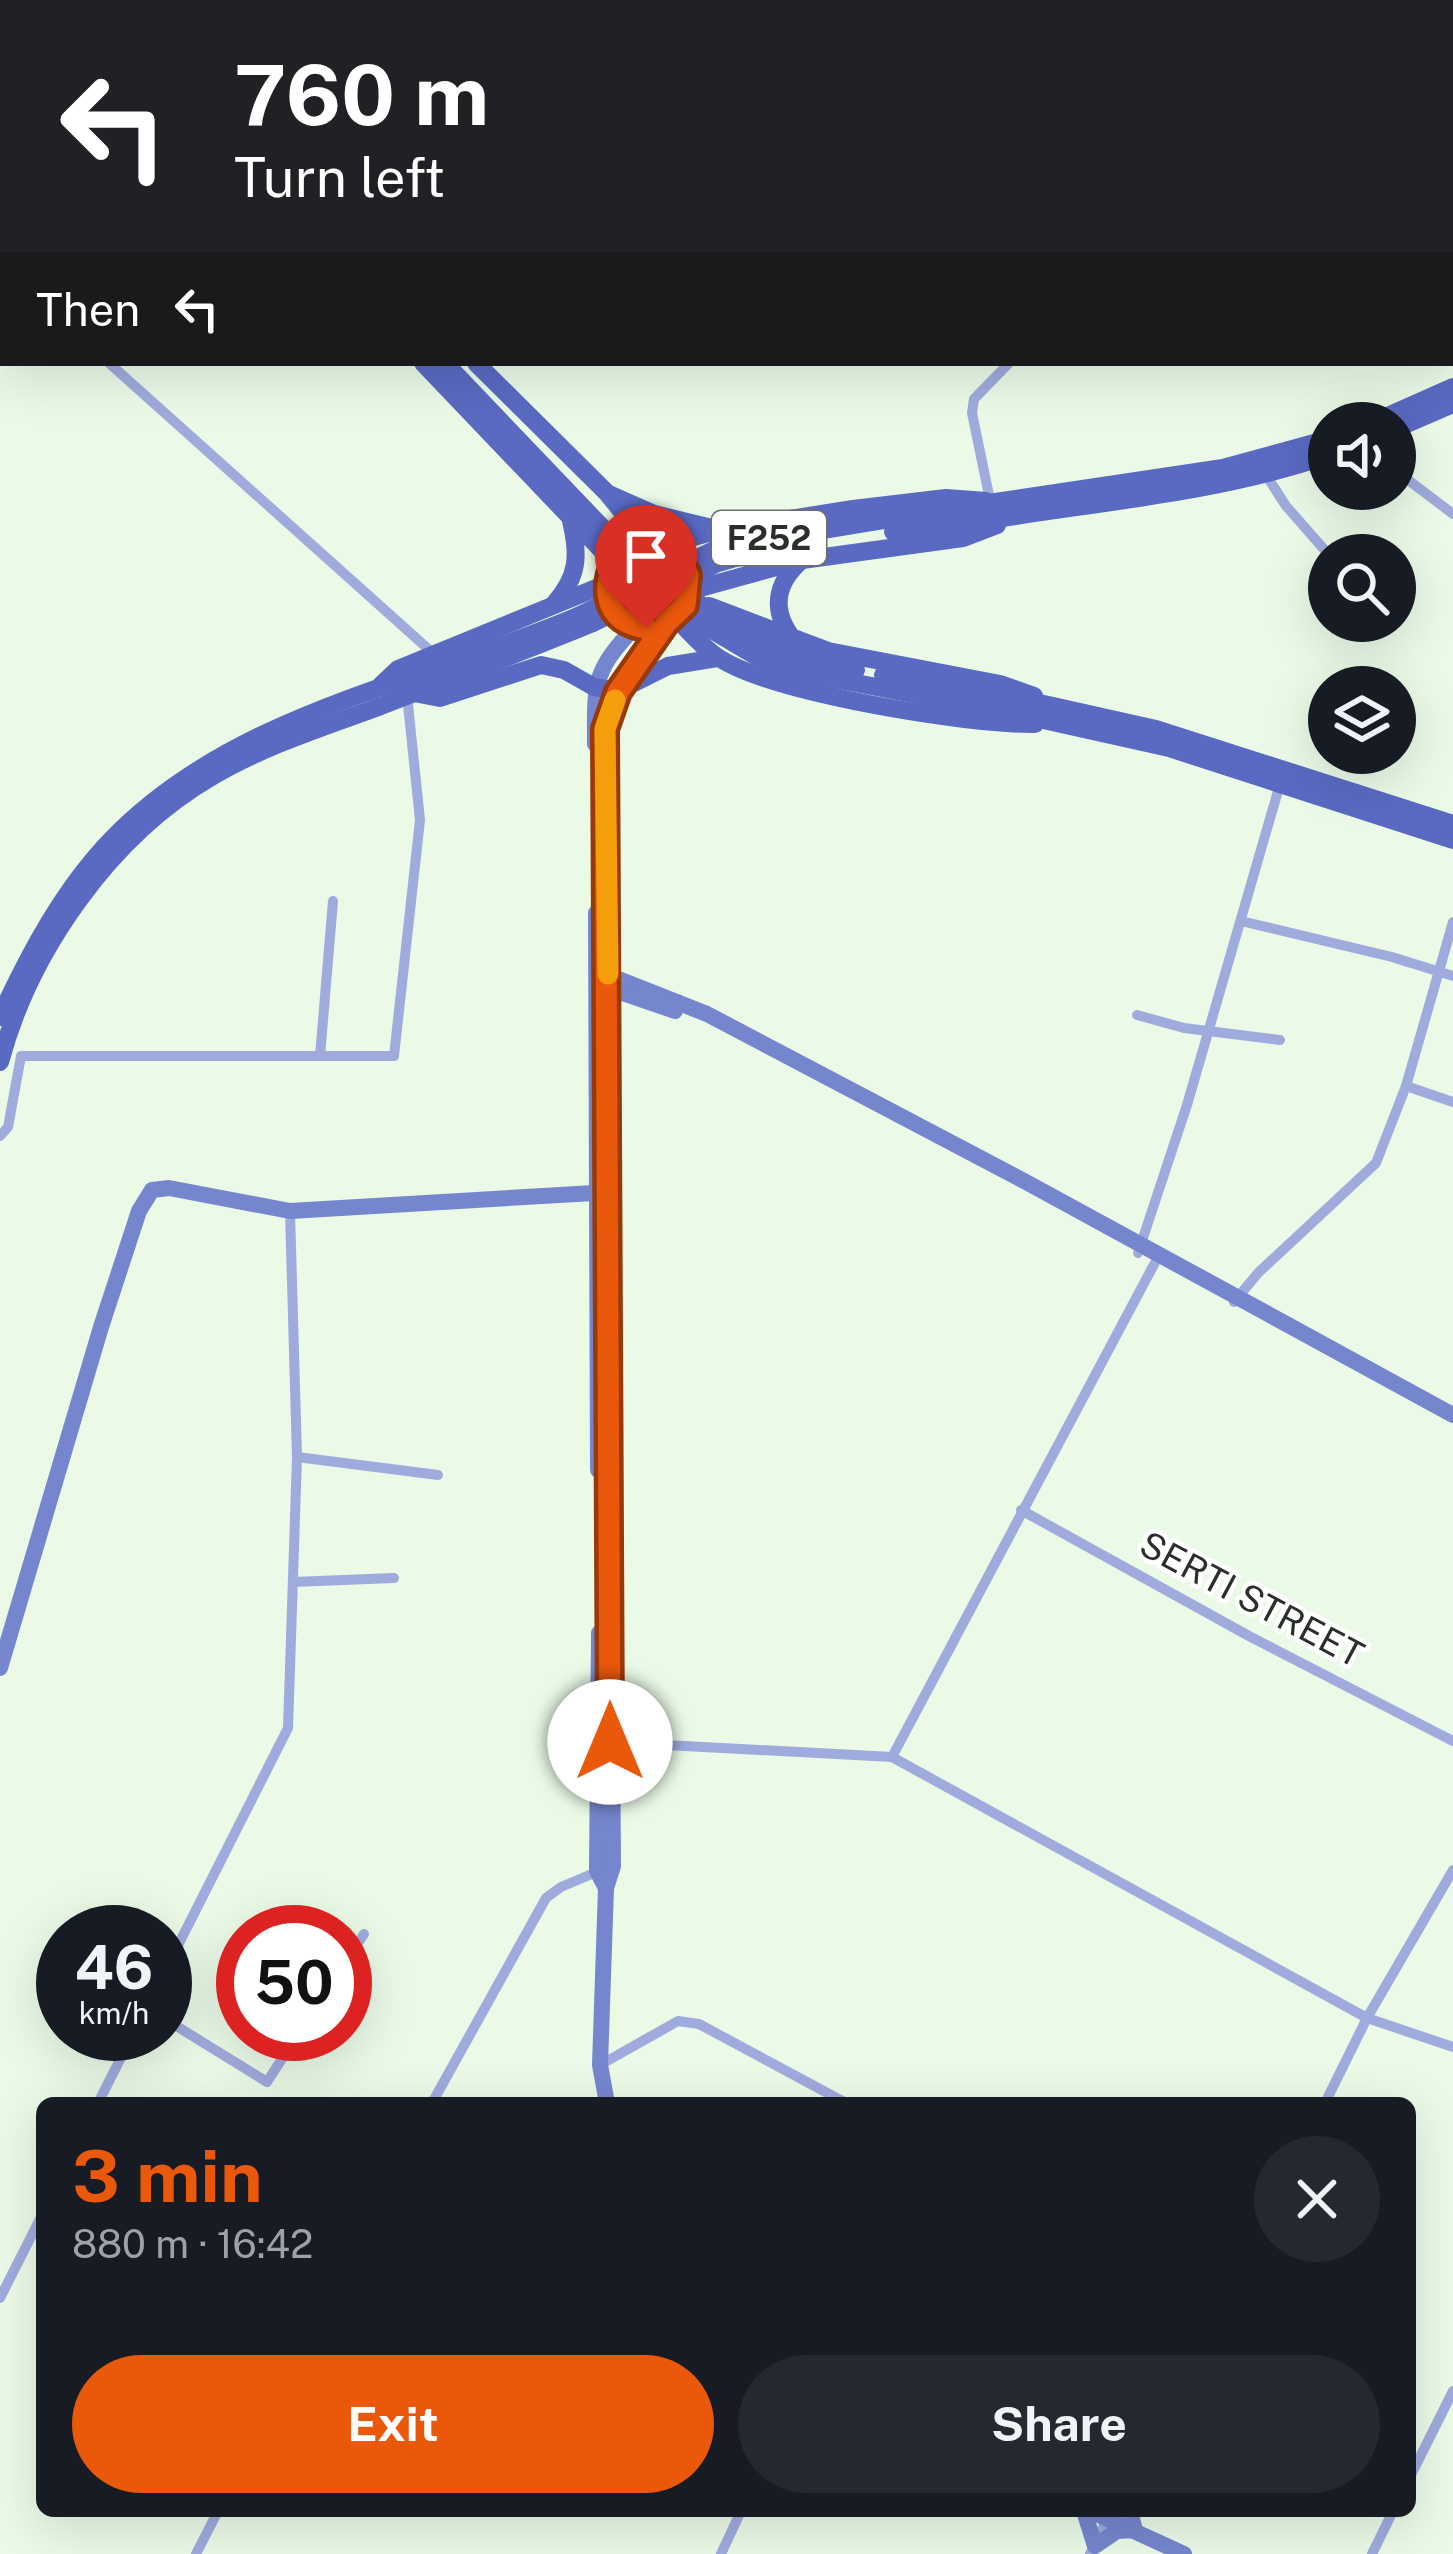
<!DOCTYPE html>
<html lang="en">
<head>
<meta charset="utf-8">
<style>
  :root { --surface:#171b24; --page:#242831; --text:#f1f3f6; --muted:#9ea1a6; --accent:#ea580c }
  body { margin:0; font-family:"Public Sans",sans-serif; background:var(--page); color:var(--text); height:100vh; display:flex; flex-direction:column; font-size:45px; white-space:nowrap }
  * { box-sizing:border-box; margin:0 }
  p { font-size:39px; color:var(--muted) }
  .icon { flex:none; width:66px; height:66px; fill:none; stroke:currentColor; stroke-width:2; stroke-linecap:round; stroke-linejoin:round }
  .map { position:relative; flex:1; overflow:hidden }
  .side { position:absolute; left:36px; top:2097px; width:1380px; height:420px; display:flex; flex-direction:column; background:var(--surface); border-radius:18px; box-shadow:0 12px 48px #0002 }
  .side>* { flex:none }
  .top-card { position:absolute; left:0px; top:0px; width:1455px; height:366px; box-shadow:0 12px 48px #0002; background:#202124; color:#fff; overflow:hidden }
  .buttons { position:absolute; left:1308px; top:402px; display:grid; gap:24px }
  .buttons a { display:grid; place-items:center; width:108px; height:108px; border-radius:50%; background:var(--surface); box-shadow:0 12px 48px #0002; font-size:60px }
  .speed { position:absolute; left:36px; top:1905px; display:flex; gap:24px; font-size:60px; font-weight:700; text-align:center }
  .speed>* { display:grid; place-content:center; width:156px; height:156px; border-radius:50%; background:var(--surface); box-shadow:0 12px 48px #0002; line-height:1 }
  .speed small { font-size:30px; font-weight:400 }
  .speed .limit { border:18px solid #d22; background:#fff; color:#111 }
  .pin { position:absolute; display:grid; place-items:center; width:102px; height:102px; color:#fff; margin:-123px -51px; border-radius:50% 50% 50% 0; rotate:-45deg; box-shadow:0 0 12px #0007 }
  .pin .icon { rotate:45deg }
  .me { position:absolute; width:132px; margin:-66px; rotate:0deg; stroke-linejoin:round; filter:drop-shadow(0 0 9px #0008) }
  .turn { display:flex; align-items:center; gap:42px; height:252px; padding:0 36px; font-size:54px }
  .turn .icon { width:156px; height:156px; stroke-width:2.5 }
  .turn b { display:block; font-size:84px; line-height:102px }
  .then { display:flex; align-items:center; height:114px; padding:0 36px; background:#0003; gap:24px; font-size:45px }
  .round { display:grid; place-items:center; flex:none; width:126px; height:126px; border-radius:63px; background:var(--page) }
  .overview { display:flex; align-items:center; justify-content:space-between; height:204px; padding:0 36px }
  h1 { font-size:72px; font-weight:700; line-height:90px; color:var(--accent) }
  .button { display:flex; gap:24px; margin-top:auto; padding:24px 36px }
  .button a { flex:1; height:138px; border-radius:72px; background:var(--accent); color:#fff; font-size:48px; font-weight:700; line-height:138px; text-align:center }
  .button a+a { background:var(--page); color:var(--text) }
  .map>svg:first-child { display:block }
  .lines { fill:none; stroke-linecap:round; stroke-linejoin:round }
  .street { stroke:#9fabdd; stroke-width:10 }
  .secondary { stroke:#7686ce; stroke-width:16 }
  .primary { stroke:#5a6ac2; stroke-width:18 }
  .primary-bridge { stroke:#5a6ac2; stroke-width:18 }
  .route-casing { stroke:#983908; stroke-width:30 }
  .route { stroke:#ea580c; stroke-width:21 }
  .slow { stroke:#f59e0b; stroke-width:21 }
  .labels { text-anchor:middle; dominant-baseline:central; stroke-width:9; stroke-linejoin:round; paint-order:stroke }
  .shield { fill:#fff; stroke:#6a6e69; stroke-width:3 }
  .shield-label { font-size:33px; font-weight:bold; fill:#2a3029 }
  .street-label { font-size:36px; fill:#2a3029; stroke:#fff }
</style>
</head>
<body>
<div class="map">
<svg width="1453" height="2554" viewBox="0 0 1453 2554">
  <rect width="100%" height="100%" fill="#eafae7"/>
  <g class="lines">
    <!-- street -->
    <g class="street">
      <polyline points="1051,0 1053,3"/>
      <polyline points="1207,0 1209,3"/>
      <polyline points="0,10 3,5"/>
      <polyline points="1452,198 1453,198"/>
      <polyline points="109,363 435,655"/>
      <polyline points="1395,470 1453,514"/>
      <polyline points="1266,475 1286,506 1329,555"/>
      <polyline points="990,500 972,413 974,399 1009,363"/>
      <polyline points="1241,921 1392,957 1453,976"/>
      <polyline points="1137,1015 1184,1028 1280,1040"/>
      <polyline points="320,1056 333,901"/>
      <polyline points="1406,1086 1453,1102"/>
      <polyline points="0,1136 8,1127 21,1056 394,1056 420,820 407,695"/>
      <polyline points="1138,1253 1187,1105 1280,784"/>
      <polyline points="1234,1302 1258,1273 1376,1163 1406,1086 1453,922"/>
      <polyline points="297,1457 438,1475"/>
      <polyline points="1021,1510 1249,1636 1453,1741"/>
      <polyline points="293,1582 394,1578"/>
      <polyline points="610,1742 892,1757 1159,1255"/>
      <polyline points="892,1757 1367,2018 1453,2047"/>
      <polyline points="345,1963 364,1934"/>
      <polyline points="165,1971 288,1728 297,1457 290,1211"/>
      <polyline points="165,2019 267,2082 298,2034"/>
      <polyline points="600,2065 678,2021 699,2024 846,2103"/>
      <polyline points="98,2103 133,2034"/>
      <polyline points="432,2103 546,1898 561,1887 599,1871"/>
      <polyline points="1325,2103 1367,2018 1453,1870"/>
      <polyline points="0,2298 42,2215"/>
      <polyline points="1410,2477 1453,2391"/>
      <polyline points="196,2554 218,2511"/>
      <polyline points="721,2554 741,2511"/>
      <polyline points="1090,2554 1111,2511"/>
      <polyline points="1372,2554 1393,2511"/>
    </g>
    <!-- secondary -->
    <g class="secondary">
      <polyline points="407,3 409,0"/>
      <path d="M 595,744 C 595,683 592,672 635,627"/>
      <polyline points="596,913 598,1470"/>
      <polyline points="603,973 707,1014 1026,1182 1453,1415"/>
      <polyline points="602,986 675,1011"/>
      <polyline points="599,1633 597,1871 606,1888"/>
      <polyline points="0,1668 101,1327 139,1211 152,1190 169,1188 290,1211 594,1193"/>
      <polyline points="607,2103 600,2065 606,1888 613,1866 605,729 618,691 666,624"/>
      <polyline points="1084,2511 1095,2546 1117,2531 1135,2530 1130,2511"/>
      <polyline points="1090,2511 1184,2554"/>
    </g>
    <!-- primary -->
    <g class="primary">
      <polyline points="48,0 52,3"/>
      <polyline points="72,0 76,3"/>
      <polyline points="423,363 614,563"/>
      <polyline points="445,363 618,544"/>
      <polyline points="476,363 607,493 648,544"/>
      <polyline points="1372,423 1453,387"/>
      <polyline points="1395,429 1453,404"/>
      <polyline points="611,495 654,514 716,529"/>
      <polyline points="975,505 1223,468 1329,439"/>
      <path d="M 983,521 C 1099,502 1217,493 1329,455"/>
      <path d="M 659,546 C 743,606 620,670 605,589 L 617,558 L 636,546 L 659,546 L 720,530 L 853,509 L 946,498 L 986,501"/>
      <polyline points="689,591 802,560 963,538 997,525"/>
      <path d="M 554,604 C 579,576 579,555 571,521"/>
      <polyline points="709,606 828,651 1000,684 1034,696"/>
      <path d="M 675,617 C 688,630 701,646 716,656 C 768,693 969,725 1035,724"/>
      <path d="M 793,639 C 771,611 775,583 802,560"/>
      <polyline points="381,685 398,669 606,584"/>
      <polyline points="414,693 440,698 541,665 564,670 594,687 618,691 668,666 717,658"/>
      <polyline points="1026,700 1156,729 1453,824"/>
      <polyline points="1021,715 1169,748 1453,840"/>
      <path d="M 0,1017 C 29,954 63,890 111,840 C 234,712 421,683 578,616"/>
      <path d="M 0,1062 C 30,950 111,835 213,776 C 266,745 324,727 381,706 C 452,678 523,652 593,623"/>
    </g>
    <!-- primary-bridge -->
    <g class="primary-bridge">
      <polyline points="893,532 983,521"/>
      <polyline points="618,544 705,626 759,658 799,672 1021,715"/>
      <path d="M 692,597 C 735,638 798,659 856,670"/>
      <polyline points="578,616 720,547 974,505"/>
      <polyline points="593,623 718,563 759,551"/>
      <polyline points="883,675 1026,700"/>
    </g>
  </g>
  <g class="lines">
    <defs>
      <path id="route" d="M 610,1742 L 605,729 L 618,692 L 666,623 L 685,605 L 688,575 L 681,561 C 658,545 641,538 617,557 C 600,589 605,622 646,628"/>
    </defs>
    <!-- route casing -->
    <use href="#route" class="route-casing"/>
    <!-- route -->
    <use href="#route" class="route"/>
    <!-- slow -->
    <polyline class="slow" points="608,974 605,729 615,700"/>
  </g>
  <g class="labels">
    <!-- shield labels -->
    <rect class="shield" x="712" y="511" width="114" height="54" rx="9"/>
    <g class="shield-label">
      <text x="769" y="538">F252</text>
    </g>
    <!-- street labels -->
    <g class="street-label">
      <text transform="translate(1252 1599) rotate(28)">SERTI STREET</text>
    </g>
  </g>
</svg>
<div class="buttons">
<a><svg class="icon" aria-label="sound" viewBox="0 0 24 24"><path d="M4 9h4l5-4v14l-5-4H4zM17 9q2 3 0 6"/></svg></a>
<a><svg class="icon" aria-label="search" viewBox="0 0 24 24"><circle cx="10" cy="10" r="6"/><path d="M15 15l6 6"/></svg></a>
<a><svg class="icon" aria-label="layers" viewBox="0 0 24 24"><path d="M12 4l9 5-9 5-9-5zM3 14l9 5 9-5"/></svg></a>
</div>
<div class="speed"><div>46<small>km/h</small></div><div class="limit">50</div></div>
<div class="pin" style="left:646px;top:628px;background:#d93025"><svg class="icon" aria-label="arrive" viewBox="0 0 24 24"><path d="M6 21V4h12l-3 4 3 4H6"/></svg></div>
<svg class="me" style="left:610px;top:1742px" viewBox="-20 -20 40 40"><circle r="19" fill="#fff"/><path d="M0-13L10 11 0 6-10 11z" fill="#ea580c"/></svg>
<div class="top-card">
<div class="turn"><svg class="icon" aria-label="left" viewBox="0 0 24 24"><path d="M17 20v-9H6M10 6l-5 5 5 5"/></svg><div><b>760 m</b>Turn left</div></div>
<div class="then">Then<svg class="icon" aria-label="left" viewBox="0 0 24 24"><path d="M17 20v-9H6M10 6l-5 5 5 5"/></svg></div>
</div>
<section class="side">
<div class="overview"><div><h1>3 min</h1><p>880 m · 16:42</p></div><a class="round"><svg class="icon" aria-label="close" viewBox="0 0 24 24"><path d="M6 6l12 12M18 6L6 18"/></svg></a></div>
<div class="button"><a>Exit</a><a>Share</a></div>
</section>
</div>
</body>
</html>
